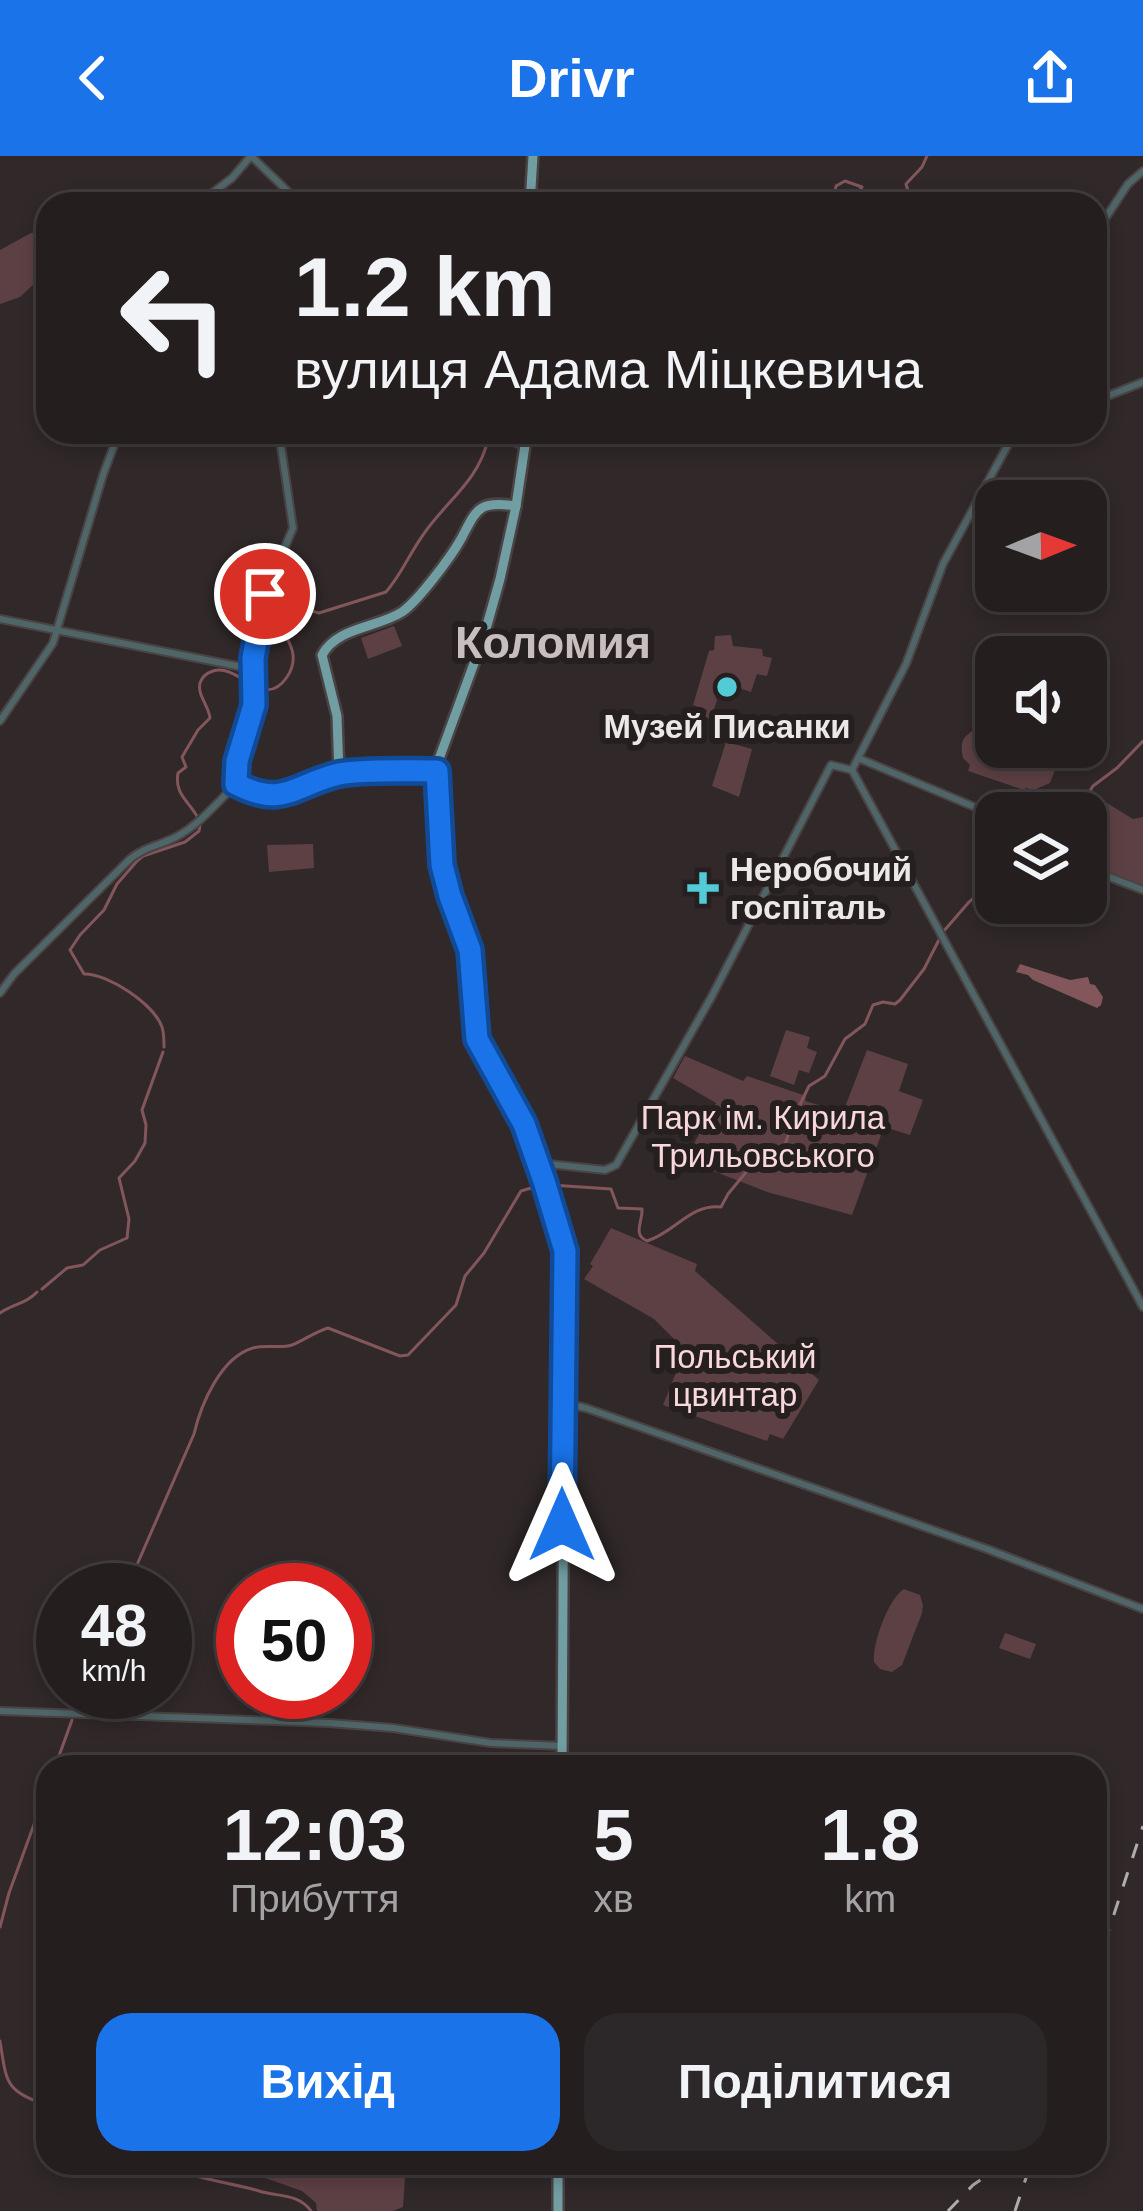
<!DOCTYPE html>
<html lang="uk">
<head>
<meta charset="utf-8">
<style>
  :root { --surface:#241e1f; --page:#2c2728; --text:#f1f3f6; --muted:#a3a2a4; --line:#413c3d; --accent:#1a73e8 }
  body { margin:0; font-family:Helvetica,sans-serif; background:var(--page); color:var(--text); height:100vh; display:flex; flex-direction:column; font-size:45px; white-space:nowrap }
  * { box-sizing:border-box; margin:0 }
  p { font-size:39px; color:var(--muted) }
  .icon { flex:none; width:66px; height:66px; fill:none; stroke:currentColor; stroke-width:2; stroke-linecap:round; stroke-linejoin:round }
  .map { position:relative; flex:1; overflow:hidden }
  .drawer { position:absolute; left:36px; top:1599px; width:1071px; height:420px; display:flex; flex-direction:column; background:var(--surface); border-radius:36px; box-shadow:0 6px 18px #0003,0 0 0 3px var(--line) }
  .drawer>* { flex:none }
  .guide { position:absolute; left:36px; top:36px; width:1071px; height:252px; border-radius:36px; box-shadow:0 6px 18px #0003,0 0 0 3px var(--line); background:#241e1f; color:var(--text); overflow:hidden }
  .needle { width:78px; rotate:89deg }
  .controls { position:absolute; left:975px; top:324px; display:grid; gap:24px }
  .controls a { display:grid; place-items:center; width:132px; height:132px; border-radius:24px; background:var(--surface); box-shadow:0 6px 18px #0003,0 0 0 3px var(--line); font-size:60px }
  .speed { position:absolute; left:36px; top:1407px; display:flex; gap:24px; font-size:60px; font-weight:700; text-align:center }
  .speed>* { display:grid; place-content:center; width:156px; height:156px; border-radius:50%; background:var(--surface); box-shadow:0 6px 18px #0003,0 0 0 3px var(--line); line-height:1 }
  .speed small { font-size:30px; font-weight:400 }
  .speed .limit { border:18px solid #d22; background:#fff; color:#111 }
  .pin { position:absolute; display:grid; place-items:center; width:102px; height:102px; color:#fff; margin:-51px; border:6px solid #fff; border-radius:50%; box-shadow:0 3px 12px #0007 }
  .me { position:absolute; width:132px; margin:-66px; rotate:0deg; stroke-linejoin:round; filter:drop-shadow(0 0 9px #0008) }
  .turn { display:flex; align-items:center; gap:42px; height:252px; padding:0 60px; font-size:54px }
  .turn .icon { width:156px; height:156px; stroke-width:2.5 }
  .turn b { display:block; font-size:84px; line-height:102px }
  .eta { display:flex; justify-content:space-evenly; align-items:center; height:204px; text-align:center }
  .eta b { font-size:72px; font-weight:700; line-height:84px }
  .cta { display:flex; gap:24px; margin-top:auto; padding:24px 60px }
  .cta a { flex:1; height:138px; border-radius:36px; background:var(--accent); color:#fff; font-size:48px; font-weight:700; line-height:138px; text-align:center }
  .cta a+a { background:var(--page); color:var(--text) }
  header { display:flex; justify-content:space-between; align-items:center; height:156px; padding:0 60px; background:var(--accent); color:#fff; font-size:54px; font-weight:700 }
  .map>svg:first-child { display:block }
  .green { fill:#5d4043 }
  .water { fill:#82565b }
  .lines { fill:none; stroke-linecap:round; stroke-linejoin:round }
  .stream { stroke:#82565b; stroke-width:3 }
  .minor-casing { stroke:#4a4344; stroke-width:10 }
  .major-casing { stroke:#4a4344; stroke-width:14 }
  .minor { stroke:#4f6567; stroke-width:6 }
  .major { stroke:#719ea3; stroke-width:9 }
  .rail { stroke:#b2acac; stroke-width:3; stroke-dasharray:15 15; stroke-linecap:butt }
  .route-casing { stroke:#114b97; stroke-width:30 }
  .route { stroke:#1a73e8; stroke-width:21 }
  .poi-dot { fill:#52cbd7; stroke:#261f1f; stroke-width:4.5 }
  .labels { text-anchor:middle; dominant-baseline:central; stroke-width:12; stroke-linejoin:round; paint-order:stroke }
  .poi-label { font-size:33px; font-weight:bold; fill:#ede8e8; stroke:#261f1f }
  .park-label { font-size:33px; fill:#f8d8db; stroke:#261f1f }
  .district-label { font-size:45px; font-weight:bold; fill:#c8bebe; stroke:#261f1f }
</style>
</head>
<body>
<header><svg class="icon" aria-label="back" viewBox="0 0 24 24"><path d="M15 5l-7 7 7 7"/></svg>Drivr<svg class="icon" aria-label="share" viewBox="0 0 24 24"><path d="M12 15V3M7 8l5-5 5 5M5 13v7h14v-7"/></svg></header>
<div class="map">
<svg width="1143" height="2055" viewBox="0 0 1143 2055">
  <rect width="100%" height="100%" fill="#302829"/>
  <!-- green -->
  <g class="green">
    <polygon points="48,75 48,115 20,141 0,148 0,94 31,77"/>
    <polygon points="394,470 402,490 368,503 361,482"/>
    <polygon points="731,479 733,490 762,493 763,500 772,502 767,520 757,518 751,536 742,533 736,525 727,521 716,526 713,536 717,544 711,563 705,561 707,554 693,549 709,495 714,494 715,480"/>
    <path d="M 982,564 L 996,569 L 996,591 L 1054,591 L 1056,611 L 1050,627 L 1034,634 L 1026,632 L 1024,634 L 968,615 L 970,609 L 963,602 C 957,575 973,581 982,564 Z"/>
    <polygon points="726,586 752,593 739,641 712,630"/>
    <polygon points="1102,644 1133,663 1143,661 1143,732 1086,709 1086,662"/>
    <polygon points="313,688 314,712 269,716 267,689"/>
    <polygon points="786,874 810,881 807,892 817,896 809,917 799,914 794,929 770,920"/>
    <polygon points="867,894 908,908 899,935 923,944 910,979 884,971 852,1059 767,1036 685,1004 716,947 673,922 685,900 743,925 747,920 806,940 805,945 843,956"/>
    <polygon points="611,1072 697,1108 695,1115 819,1224 783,1283 770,1278 767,1285 663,1249 685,1194 654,1163 584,1123 593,1110 590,1108"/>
    <path d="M 904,1433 L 920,1439 L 923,1449 L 922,1457 L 902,1509 L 892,1516 L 880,1513 L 874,1506 C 872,1488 888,1443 904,1433 Z"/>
    <polygon points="1005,1477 1036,1488 1030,1503 999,1492"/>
    <polygon points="231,2007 406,2007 403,2051 393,2055 317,2055 316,2047 302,2035 231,2010"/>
  </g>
  <!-- water -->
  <polygon class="water" points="1020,808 1070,824 1088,821 1090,828 1095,829 1103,841 1101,849 1097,852 1033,824 1028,819 1016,816"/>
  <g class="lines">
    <!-- stream -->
    <g class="stream">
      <polyline points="833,48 836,30 845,25 862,31 852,48"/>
      <polyline points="872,48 877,35 908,35 906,28 922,11 927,0"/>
      <polyline points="1076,657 1093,630 1117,612 1143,585"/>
      <path d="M 198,662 C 189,645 174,638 178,617 L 186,611 L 182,601 L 198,574 L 210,562 C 209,550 197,539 200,527 C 202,521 207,517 213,515 C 240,507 263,556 287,521 C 309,488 265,468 273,444 C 290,437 302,454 319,457 L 386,436 C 401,419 410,397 423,379 C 445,346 479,325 488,283"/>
      <path d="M 164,891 C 164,884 164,877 162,871 C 154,848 107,817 84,818 L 70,794 L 80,779 L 104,754 L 117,728 L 137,705 L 143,700 L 185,686 L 199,675 L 200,669"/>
      <path d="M 551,1029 L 611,1033 L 618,1052 L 642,1053 C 643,1066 632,1078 647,1085 C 673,1078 691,1047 721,1051 L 728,1038 L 756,1004 L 784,992 L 794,961 L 809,930 L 825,920 L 845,883 L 865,868 L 873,849 L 883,846 L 895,848 L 900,844 L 924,813 L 943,776 L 969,746 L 996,722"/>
      <polyline points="42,1133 67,1112 83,1109 100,1094 127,1082 129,1063 119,1022 135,1005 145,987 146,969 142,954 163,896"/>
      <path d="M 0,1157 C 13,1148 26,1148 37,1136"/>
      <path d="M 126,1434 L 194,1278 C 201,1248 221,1201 253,1192 C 266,1188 280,1193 292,1189 C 304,1184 315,1176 328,1172 L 400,1200 L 408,1199 L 456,1149 L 465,1120 L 484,1097 L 521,1035 L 541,1029"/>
      <polyline points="74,1554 83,1536"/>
      <polyline points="55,1611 72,1564"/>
      <polyline points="0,1771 9,1737 48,1630"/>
      <path d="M 0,1885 C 7,1929 5,1934 48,1950"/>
      <path d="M 167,2007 C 193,2024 230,2026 259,2035 C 278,2041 298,2037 311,2055"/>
    </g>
    <defs>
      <g id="minor">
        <polyline points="251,0 301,48"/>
        <polyline points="198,48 232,22 251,0"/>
        <polyline points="1095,78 1128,28 1143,15"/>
        <polyline points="1095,245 1143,226"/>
        <polyline points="484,276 525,290"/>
        <polyline points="980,276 1010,285"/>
        <polyline points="0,463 252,513"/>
        <polyline points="0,565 53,487 103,319 119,276"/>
        <polyline points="858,602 996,660"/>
        <polyline points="852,614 1143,1151"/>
        <polyline points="852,614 906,508 943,408 1010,285 1022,276"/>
        <polyline points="236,628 237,605 254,549 253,502 265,438 293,372 281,290 283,276"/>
        <path d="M 236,628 C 276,648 301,634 339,618"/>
        <polyline points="1086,712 1143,734"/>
        <path d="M 0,837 L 14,818 L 130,703 C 146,690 159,690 176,681 C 199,669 218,646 236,628"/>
        <polyline points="539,1007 605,1014 616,1009 712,840 831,609 852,614"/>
        <polyline points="563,1247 586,1252 987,1393 1143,1453"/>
        <polyline points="0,1555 329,1567 393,1572 491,1587 562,1590"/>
      </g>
      <g id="major">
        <polyline points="530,48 533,0"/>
        <polyline points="527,276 516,350 500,423 484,480 439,603 437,660 445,725 471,793 477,883 524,968 547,1032 565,1095 562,1611"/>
        <path d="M 437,615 L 339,618 L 337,560 L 322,499 C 337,471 377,472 402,456 C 418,445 451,401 461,383 C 477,353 478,344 516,350"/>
        <polyline points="558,2007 558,2055"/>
      </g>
    </defs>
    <!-- minor casing -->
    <use href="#minor" class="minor-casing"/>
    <!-- major casing -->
    <use href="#major" class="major-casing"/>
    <!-- minor -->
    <use href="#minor" class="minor"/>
    <!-- major -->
    <use href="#major" class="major"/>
    <!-- rail -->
    <g class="rail">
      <polyline points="1095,1816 1143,1670"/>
      <polyline points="948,2055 973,2029 1005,2007"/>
      <polyline points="1015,2055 1031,2007"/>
    </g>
  </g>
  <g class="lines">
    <defs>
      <path id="route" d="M 265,438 L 253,502 L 254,549 L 237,605 L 236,628 C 284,653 295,628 339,618 C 363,613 411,615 437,615 L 442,709 L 450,740 L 470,794 L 477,883 L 524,968 L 544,1025 L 565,1095 L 562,1369"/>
    </defs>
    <!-- route casing -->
    <use href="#route" class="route-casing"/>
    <!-- route -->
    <use href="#route" class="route"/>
  </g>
  <!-- markers -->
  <g class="poi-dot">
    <circle cx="727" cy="531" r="12"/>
    <path d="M697 714h12v12h12v12h-12v12h-12v-12h-12v-12h12z"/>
  </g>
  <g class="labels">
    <!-- poi labels -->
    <g class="poi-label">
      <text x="727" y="570">Музей Писанки</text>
      <text x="730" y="713" text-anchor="start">Неробочий<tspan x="730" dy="38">госпіталь</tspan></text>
    </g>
    <!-- park labels -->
    <g class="park-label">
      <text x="763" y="961">Парк ім. Кирила<tspan x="763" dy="38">Трильовського</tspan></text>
      <text x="735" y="1200">Польський<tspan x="735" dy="38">цвинтар</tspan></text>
    </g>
    <!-- district labels -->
    <g class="district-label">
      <text x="553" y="486">Коломия</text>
    </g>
  </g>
</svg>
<div class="controls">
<a><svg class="needle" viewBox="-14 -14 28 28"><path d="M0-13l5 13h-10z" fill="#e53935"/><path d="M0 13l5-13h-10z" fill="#a3a2a4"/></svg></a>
<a><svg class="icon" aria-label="sound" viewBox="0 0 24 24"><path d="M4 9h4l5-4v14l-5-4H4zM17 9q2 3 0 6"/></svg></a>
<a><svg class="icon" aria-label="layers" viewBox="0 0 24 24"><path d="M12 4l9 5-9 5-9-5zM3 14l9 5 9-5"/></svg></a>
</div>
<div class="speed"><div>48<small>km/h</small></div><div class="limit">50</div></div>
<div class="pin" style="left:265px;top:438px;background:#d93025"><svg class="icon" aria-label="arrive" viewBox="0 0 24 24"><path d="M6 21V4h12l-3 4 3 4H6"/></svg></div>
<svg class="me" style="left:562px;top:1369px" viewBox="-20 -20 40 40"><path d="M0-17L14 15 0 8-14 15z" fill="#1a73e8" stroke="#fff" stroke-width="4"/></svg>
<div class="guide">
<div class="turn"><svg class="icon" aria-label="left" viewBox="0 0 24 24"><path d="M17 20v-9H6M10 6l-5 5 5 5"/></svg><div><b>1.2 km</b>вулиця Адама Міцкевича</div></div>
</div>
<section class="drawer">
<div class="eta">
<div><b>12:03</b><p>Прибуття</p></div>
<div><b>5</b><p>хв</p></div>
<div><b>1.8</b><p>km</p></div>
</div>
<div class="cta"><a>Вихід</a><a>Поділитися</a></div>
</section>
</div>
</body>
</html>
